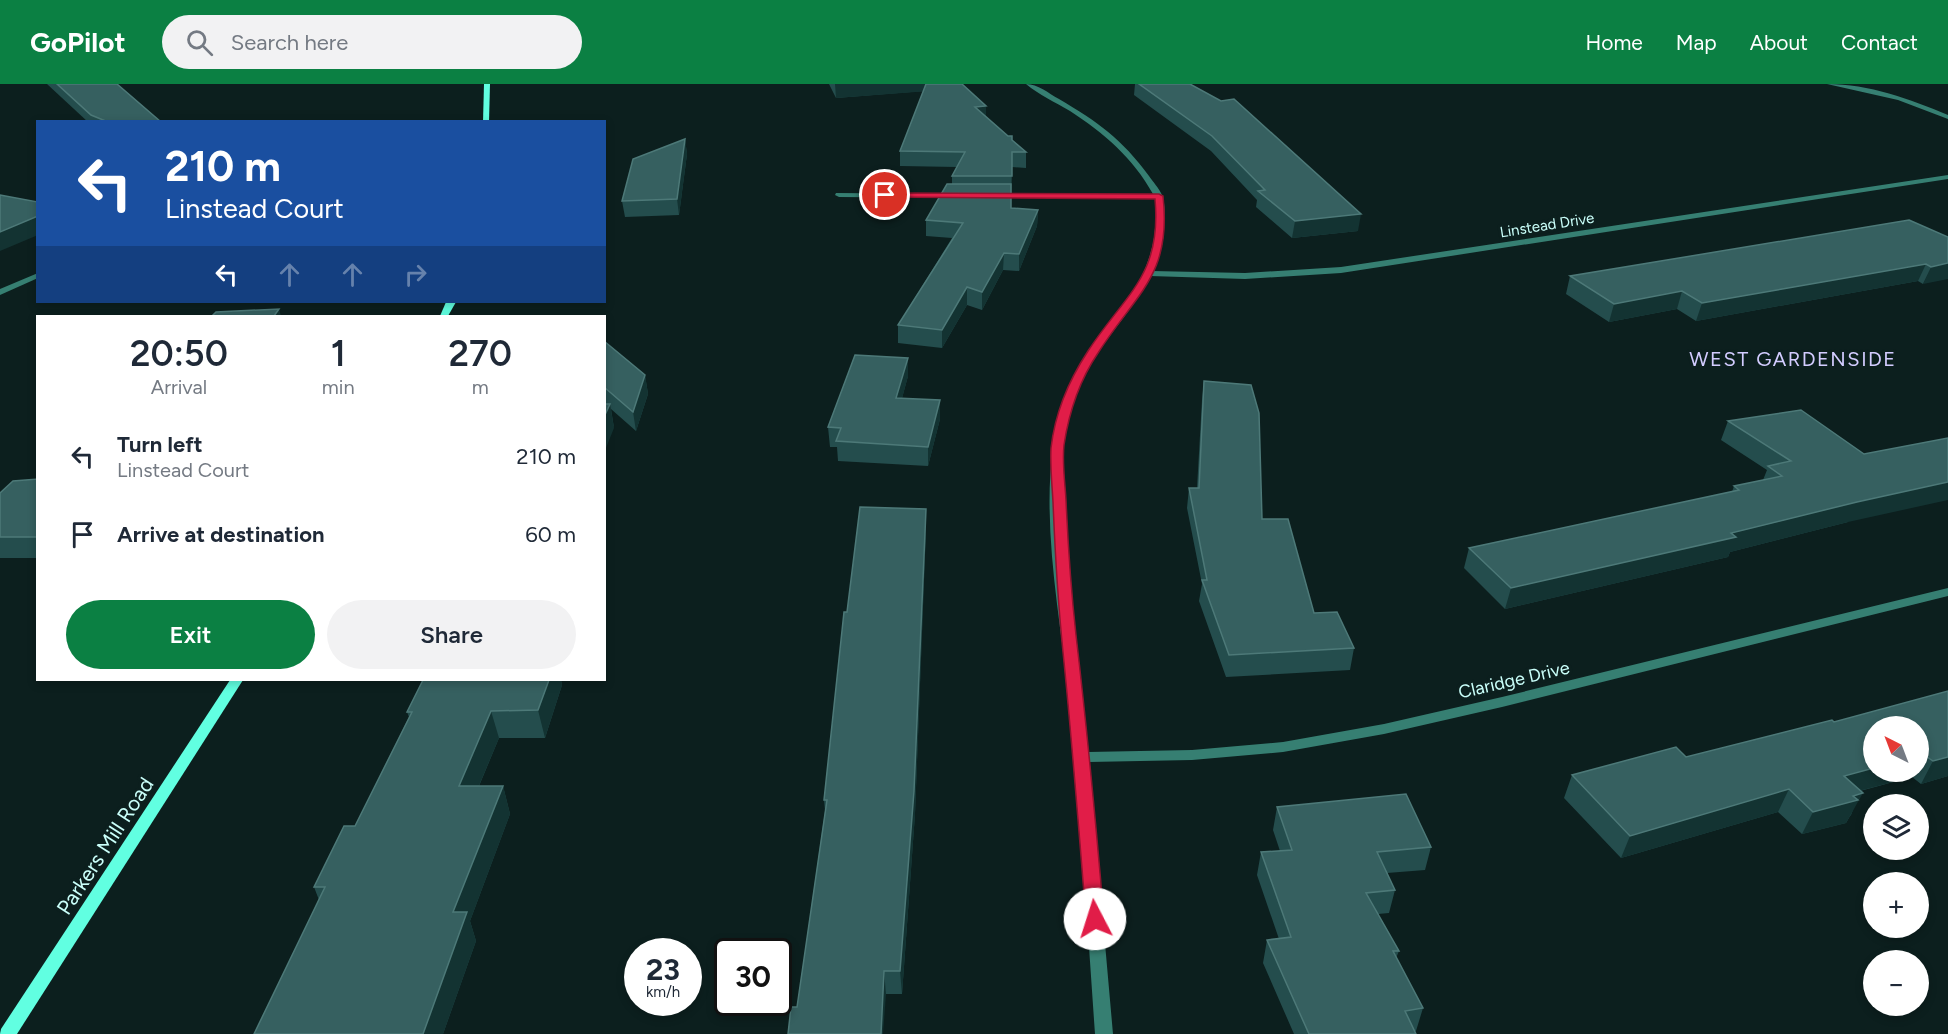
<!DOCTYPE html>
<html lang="en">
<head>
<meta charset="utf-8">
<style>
  :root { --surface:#fff; --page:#f2f2f3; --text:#1f2937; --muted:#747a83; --accent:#0b8043 }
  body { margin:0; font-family:Figtree,sans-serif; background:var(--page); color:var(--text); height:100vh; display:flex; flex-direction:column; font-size:22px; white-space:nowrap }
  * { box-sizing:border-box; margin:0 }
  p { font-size:20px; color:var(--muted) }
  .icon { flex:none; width:33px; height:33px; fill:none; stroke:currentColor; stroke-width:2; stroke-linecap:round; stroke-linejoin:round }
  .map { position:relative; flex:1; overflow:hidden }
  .details { position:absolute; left:36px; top:231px; width:570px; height:366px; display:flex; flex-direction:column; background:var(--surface); border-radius:0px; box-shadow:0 3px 9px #0003 }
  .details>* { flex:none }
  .banner { position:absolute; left:36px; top:36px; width:570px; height:183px; border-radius:0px; box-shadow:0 3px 9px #0003; background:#1a4fa0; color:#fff; overflow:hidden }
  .needle { width:39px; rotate:318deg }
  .buttons { position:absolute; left:1863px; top:632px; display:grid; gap:12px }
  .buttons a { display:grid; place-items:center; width:66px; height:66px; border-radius:50%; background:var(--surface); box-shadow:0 3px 9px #0003; font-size:30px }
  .speed { position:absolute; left:624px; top:854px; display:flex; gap:12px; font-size:30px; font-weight:700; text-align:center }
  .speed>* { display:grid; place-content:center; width:78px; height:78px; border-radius:50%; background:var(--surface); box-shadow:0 3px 9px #0003; line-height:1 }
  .speed small { font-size:15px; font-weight:400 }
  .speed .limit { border:3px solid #111; border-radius:9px; background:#fff; color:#111 }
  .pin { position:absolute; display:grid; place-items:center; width:51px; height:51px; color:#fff; margin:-26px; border:3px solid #fff; border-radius:50%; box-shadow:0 2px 6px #0007 }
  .me { position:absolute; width:66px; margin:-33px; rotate:355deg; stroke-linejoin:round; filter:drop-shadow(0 0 4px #0008) }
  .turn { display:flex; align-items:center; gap:21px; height:126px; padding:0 30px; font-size:27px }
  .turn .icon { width:78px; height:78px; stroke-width:2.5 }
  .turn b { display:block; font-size:42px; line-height:51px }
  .lanes { display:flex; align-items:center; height:57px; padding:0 30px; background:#0003; justify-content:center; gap:30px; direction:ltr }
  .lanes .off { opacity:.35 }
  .eta { display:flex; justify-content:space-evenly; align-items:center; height:102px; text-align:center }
  .eta b { font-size:36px; font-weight:600; line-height:42px }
  .action { display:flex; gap:12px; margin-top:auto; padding:12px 30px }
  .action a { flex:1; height:69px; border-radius:36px; background:var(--accent); color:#fff; font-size:24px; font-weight:600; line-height:69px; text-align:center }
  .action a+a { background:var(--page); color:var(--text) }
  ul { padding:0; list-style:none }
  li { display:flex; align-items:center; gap:18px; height:78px; padding:0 30px }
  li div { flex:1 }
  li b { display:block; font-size:22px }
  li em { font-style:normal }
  header { display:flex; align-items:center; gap:36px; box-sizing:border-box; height:84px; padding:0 30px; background:var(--accent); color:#fff }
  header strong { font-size:28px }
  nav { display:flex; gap:33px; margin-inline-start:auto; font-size:21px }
  .search { width:420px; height:54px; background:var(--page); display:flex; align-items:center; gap:15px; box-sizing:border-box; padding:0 21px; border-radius:33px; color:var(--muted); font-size:22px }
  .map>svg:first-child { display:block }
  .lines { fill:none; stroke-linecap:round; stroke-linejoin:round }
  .street { fill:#367f72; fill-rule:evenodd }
  .secondary { fill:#61ffe1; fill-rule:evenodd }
  .wall { fill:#244d4d; fill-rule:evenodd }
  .shaded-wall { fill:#133332 }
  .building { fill:#366060; stroke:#4d7978; stroke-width:1.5 }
  .route { fill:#e11d48; stroke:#92132f; stroke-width:1.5 }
  .labels { text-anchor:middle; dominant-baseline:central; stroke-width:6; stroke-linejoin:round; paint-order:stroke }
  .far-street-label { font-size:15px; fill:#cafffa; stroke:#0c1f1e }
  .street-label { font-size:18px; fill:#cafffa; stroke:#0c1f1e }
  .neighbourhood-label { font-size:20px; letter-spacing:1.5px; fill:#d3ccff; stroke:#0c1f1e }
  .near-street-label { font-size:21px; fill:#cafffa; stroke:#0c1f1e }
</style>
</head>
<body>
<header>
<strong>GoPilot</strong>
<div class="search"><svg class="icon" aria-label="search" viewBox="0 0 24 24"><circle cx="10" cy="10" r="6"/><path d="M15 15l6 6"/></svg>Search here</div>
<nav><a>Home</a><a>Map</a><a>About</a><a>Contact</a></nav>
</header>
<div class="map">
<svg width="1948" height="950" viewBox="0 0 1948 950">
  <rect width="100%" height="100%" fill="#0c1f1e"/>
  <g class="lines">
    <!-- street -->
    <g class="street">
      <path d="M 1026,0 C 1038,0 1048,9 1059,15 C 1098,38 1122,55 1149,92 C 1153,98 1159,104 1162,111 C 1169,128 1161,169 1152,187 L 1245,189 L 1341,183 L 1948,91 L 1948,95 L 1341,189 L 1245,195 L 1150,192 C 1131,231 1096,262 1079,303 C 1049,371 1063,461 1072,532 C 1078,577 1084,623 1088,668 L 1192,666 L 1283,658 L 1384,640 L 1502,613 L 1948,504 L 1948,512 L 1502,623 L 1384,650 L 1283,668 L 1192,676 L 1089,678 L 1113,950 L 1095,950 C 1087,838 1081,726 1069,615 C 1060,532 1042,445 1053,362 C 1059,318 1078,283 1104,247 C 1121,225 1141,201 1149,174 C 1156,154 1156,136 1155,116 L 1155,114 L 992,114 L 991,112 L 995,110 L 1153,110 C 1133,74 1104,49 1070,27 C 1055,18 1039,11 1026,0 Z"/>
      <path d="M 1827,0 C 1869,0 1910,15 1948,31 L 1948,35 L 1898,16 Z"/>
      <polygon points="836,109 954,110 958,112 954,114 839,113 835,111"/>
      <polygon points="38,189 38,194 0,211 0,205"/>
    </g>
    <!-- secondary -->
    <g class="secondary">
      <polygon points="484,0 490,0 489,38 483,38"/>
      <polygon points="446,218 456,218 448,232 440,232"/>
      <polygon points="230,596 243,596 17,950 0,950 1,945"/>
    </g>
  </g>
  <!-- wall -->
  <g class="wall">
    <polygon points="47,0 117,0 161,38 88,38"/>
    <polygon points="829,0 962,0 986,22 986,33 1026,68 1026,84 1012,83 1011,124 1038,126 1037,142 1019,187 1003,186 982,226 967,221 942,264 898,259 898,241 952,154 926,152 926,136 952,100 952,92 957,83 900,82 900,67 924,7 836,14"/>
    <polygon points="1135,0 1190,0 1358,147 1292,154 1256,123 1257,116 1211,67 1134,11"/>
    <polygon points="685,55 687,70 679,131 625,133 622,117"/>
    <polygon points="1948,153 1923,200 1918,197 1696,237 1677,225 1609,238 1566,210 1570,192"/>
    <polygon points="604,257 645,291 648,310 636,347 611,325 614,344 604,319"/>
    <polygon points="908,292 902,314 940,335 928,382 838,377 837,363 830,363 828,343"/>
    <polygon points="1204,297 1262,435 1314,529 1354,564 1350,586 1226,593 1199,517 1202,500 1187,424 1189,404 1197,404 1202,316"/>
    <polygon points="1801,326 1848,438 1730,468 1728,473 1505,525 1464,484 1469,464 1732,408 1734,402 1763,396 1767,386 1721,356 1728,337"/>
    <polygon points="38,395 38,474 0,474 0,409"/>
    <polygon points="926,425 926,445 915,730 902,910 886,910 797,923 825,727 824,716"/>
    <polygon points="423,596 561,596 562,601 545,654 499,654 479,702 503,702 510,730 470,837 476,857 443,950 254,950 319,816 314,803 355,742 409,633 407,628"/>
    <path d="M 1948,607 L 1948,692 L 1921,700 L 1912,693 L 1860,707 L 1851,731 L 1850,732 L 1846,739 L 1802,750 L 1778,728 L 1621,774 L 1564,714 L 1572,691 L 1686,673 L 1834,638 ZM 1918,642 L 1918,687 L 1874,687 Z"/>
    <polygon points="1277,723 1431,763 1425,786 1387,789 1395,806 1389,829 1378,830 1399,867 1396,874 1423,924 1416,947 1415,947 1416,950 1294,950 1263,879 1267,856 1279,855 1257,791 1261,768 1280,767 1273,746"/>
  </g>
  <!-- shaded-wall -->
  <g class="shaded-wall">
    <polygon points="835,0 929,0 929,7 836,14"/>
    <polygon points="986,22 986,36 975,23"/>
    <polygon points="685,55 687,70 679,131 677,115"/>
    <polygon points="1038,126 1037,142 1019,187 1019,170"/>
    <polygon points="1361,130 1358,147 1292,154 1295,137"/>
    <polygon points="38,132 38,151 0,167 0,148"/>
    <polygon points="1004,169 1003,186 982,226 982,208"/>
    <polygon points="1948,179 1948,195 1923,200 1931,183"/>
    <polygon points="1926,180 1918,197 1696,237 1702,219"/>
    <polygon points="967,203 967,221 942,264 942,246"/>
    <polygon points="1682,207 1677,225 1609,238 1614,220"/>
    <polygon points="279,225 281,232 274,232"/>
    <polygon points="908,274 908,292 897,333 896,314"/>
    <polygon points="645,291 648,310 636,347 633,328"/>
    <polygon points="940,316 940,335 928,382 928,363"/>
    <polygon points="610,320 614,344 604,369 604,333"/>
    <polygon points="1948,398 1948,416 1848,438 1730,468 1728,473 1505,525 1511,504 1857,418"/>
    <polygon points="926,425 926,445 915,730 902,910 900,887"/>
    <polygon points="549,596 561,596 562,601 545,654 538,626"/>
    <polygon points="491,627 499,654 467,730 459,702"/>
    <polygon points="1924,671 1918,682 1918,672"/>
    <polygon points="1948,673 1948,692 1921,700 1933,677"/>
    <polygon points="1874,684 1874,687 1916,687 1912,693 1832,714 1844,692"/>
    <polygon points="503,702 510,730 470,837 476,857 443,950 423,950 453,828"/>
    <polygon points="1789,705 1778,728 1621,774 1630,752"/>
    <polygon points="1863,709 1846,739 1802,750 1813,728"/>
    <polygon points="884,887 886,910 883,950 881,950"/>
  </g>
  <!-- building -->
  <g class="building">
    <polygon points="57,0 117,0 161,38 108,38 91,31"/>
    <polygon points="926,0 962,0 986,22 975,23 1008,52 1012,52 1012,56 1026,68 1012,68 1012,92 952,92 965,68 900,67"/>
    <polygon points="1139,0 1190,0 1221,17 1234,15 1361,130 1295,137 1258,107 1265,106 1212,52"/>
    <polygon points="685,55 677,115 622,117 633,75"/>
    <polygon points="947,100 1011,100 1011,124 1038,126 1019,170 1004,169 982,208 967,203 942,246 898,241 963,139 926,136"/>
    <polygon points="0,111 38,118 38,132 0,148"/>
    <polygon points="1909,136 1948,153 1948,179 1931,183 1926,180 1702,219 1682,207 1614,220 1570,192"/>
    <polygon points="279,225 274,232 212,232 216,228"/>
    <polygon points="604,257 645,291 633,328 604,303"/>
    <polygon points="855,271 908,274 896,314 940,316 928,363 836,357 841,344 828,343"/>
    <polygon points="1204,297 1251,301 1259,329 1262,435 1288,435 1314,529 1337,528 1354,564 1229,571 1202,496 1207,496 1189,404 1199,404"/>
    <polygon points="604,320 610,320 604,333"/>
    <polygon points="1801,326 1864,370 1948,354 1948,398 1857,418 1731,449 1736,453 1511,504 1469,464 1739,406 1734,402 1782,392 1768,382 1791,377 1728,337"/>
    <polygon points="38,395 38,453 0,453 0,409 13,397"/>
    <polygon points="860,423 926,425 914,707 900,887 884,887 881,950 788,950 791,923 797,923 827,716 824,716 844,528 847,528"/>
    <polygon points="423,596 549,596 538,626 491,627 459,702 503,702 453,828 467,828 423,950 254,950 325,803 314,803 344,742 355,742 412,628 407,628"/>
    <polygon points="1948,607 1948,673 1933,677 1924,671 1918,672 1918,642 1874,642 1874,684 1844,692 1863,709 1853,712 1858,716 1813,728 1789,705 1630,752 1572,691 1676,663 1686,673 1832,636 1834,638"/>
    <polygon points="1406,710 1431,763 1377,768 1395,806 1366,809 1399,867 1393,867 1423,924 1405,927 1416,950 1309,950 1267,856 1291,853 1261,768 1292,766 1277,723"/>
  </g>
  <!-- route -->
  <path class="route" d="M 885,109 L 1159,110 L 1163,112 C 1172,192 1136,209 1098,269 C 1079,297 1069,328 1064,361 C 1062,379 1065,398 1066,416 C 1068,461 1071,506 1076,551 C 1087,645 1096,740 1104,835 L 1101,840 L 1095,842 L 1088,840 L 1086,835 C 1079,746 1072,657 1063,568 C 1058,518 1055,468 1053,418 C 1052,400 1050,381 1051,364 C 1055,329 1069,296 1088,267 C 1125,210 1162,192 1155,115 L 882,113 L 880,111 Z"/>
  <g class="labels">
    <!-- far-street labels -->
    <g class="far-street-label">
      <text transform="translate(1547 141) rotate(-9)">Linstead Drive</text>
    </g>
    <!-- street labels -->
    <g class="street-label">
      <text transform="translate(1514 596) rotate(-13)">Claridge Drive</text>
    </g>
    <!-- neighbourhood labels -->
    <g class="neighbourhood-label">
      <text x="1793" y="275">WEST GARDENSIDE</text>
    </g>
    <!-- near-street labels -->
    <g class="near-street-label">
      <text transform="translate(105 762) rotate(-57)">Parkers Mill Road</text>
    </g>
  </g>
</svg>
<div class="buttons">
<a><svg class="needle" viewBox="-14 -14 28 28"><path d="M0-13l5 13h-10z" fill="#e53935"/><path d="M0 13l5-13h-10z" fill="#747a83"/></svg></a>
<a><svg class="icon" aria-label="layers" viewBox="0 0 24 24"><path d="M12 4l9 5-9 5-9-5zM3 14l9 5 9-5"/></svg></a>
<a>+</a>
<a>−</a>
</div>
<div class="speed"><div>23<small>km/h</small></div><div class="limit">30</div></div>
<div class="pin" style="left:885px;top:111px;background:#d93025"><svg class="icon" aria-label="arrive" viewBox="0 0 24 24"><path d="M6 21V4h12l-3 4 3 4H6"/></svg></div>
<svg class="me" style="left:1095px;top:835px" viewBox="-20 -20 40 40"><circle r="19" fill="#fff"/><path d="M0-13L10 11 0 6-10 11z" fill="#e11d48"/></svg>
<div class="banner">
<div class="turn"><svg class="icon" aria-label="left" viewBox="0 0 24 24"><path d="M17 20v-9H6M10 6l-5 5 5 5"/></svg><div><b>210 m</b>Linstead Court</div></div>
<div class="lanes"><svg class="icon" aria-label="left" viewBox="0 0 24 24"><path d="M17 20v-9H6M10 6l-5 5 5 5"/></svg><svg class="icon off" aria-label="ahead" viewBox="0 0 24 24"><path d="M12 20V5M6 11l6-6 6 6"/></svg><svg class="icon off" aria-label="ahead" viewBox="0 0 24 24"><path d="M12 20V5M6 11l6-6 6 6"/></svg><svg class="icon off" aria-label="right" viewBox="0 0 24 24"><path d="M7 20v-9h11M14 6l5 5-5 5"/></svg></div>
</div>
<section class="details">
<div class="eta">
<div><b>20:50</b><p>Arrival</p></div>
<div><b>1</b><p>min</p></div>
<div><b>270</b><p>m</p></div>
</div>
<ul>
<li><svg class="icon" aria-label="left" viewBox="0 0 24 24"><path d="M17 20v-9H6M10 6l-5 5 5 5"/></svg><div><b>Turn left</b><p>Linstead Court</p></div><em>210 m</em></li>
<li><svg class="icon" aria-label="arrive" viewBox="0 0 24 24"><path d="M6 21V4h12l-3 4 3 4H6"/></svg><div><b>Arrive at destination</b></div><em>60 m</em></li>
</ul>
<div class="action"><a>Exit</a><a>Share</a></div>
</section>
</div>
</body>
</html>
